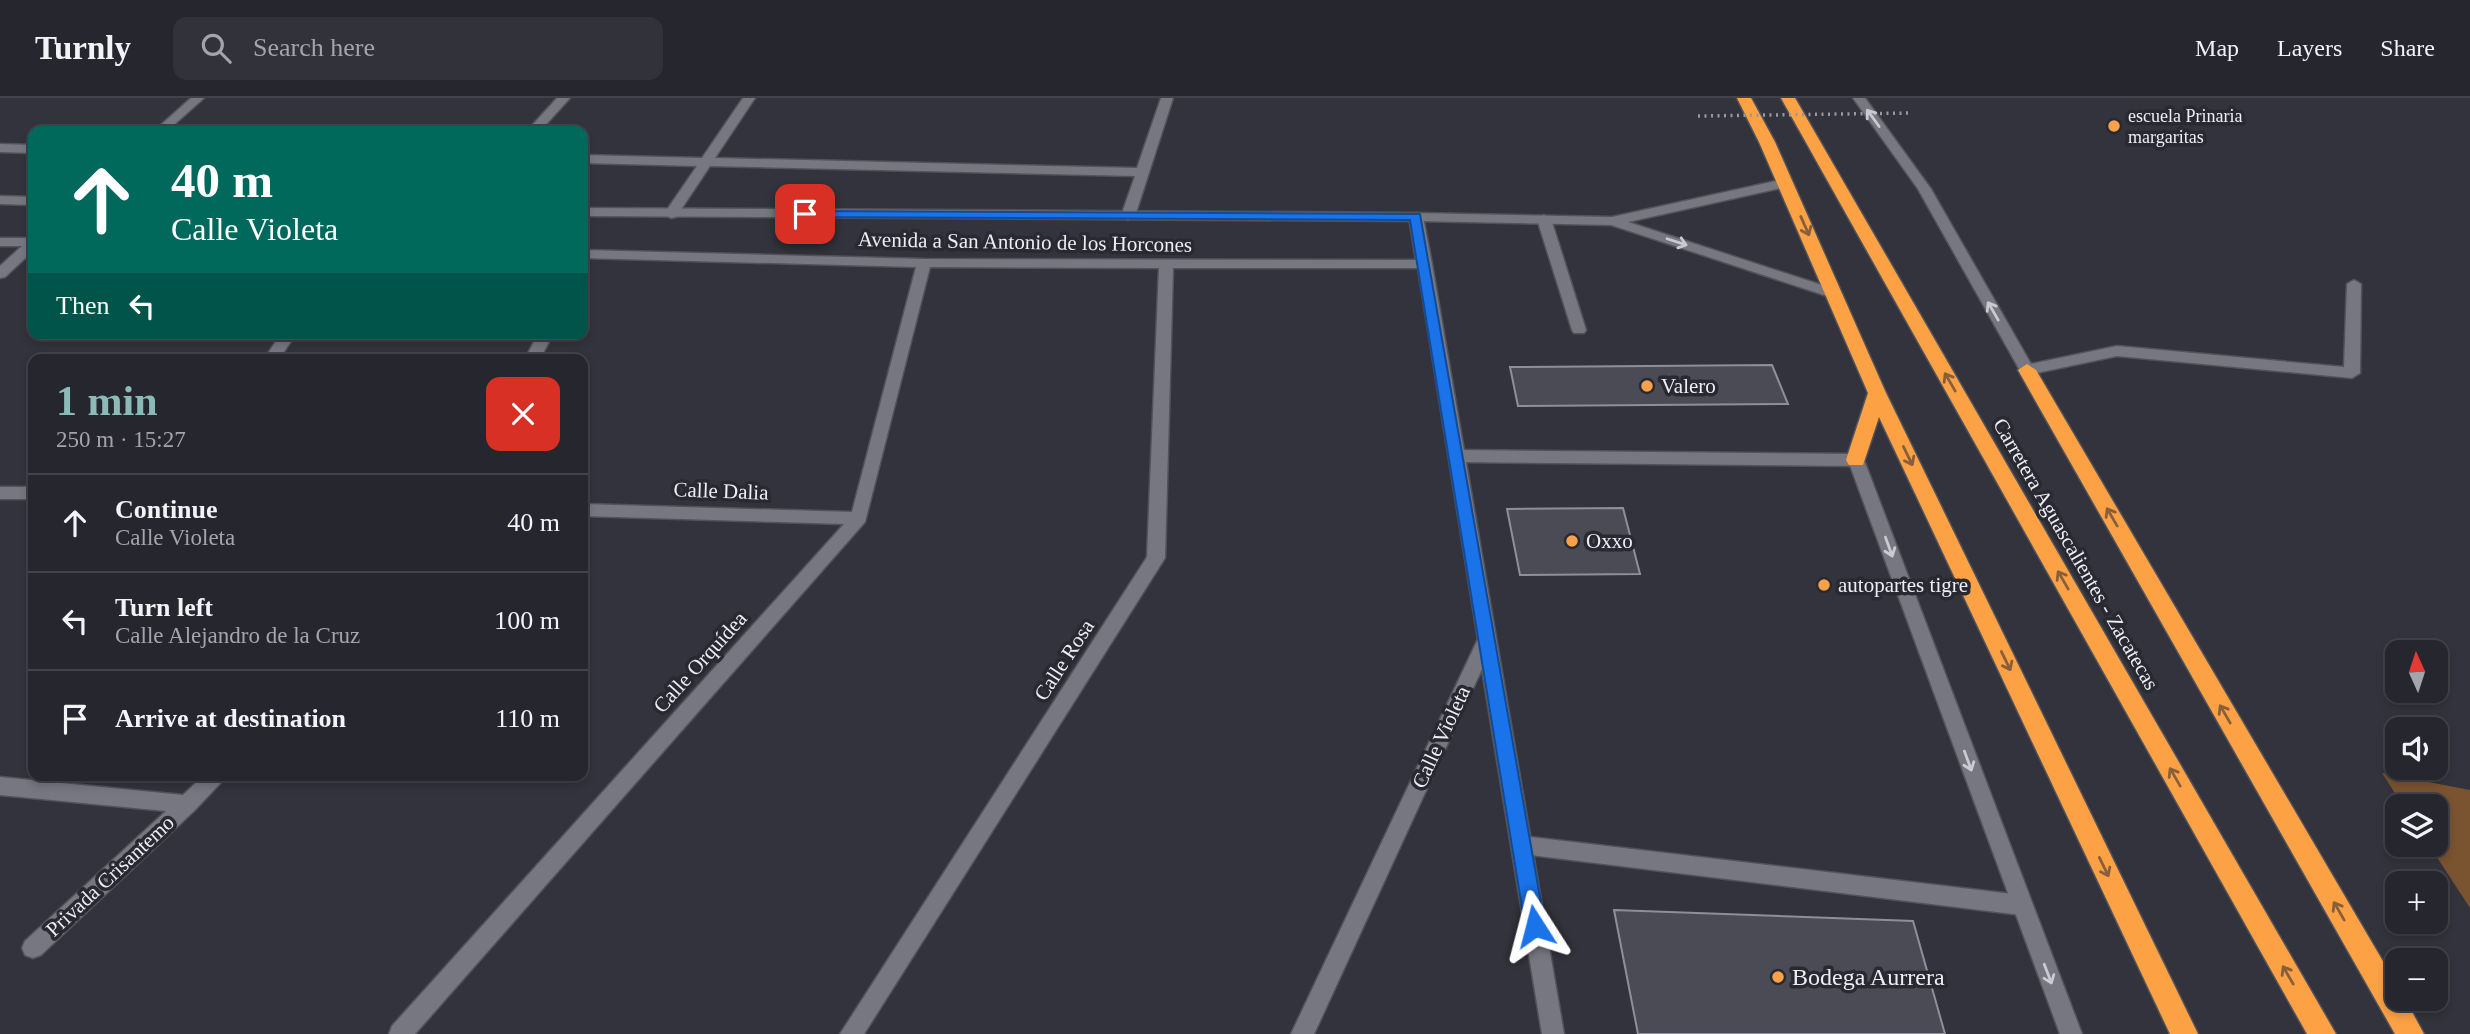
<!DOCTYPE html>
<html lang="en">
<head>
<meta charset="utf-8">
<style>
  :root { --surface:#26262e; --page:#32323a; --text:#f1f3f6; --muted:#a4a5aa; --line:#42434a; --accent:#8bbbb9 }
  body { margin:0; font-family:Georgia,serif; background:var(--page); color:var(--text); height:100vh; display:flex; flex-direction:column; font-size:26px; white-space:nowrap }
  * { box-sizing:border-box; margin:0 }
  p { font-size:23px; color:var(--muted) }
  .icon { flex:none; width:38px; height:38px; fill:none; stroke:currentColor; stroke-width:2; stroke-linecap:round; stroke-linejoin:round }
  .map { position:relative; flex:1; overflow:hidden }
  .panel { position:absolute; left:28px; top:256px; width:560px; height:427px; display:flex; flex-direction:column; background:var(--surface); border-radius:14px; box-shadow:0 4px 10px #0003,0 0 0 2px var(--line) }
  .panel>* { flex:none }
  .top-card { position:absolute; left:28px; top:28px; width:560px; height:214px; border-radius:14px; box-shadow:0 4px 10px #0003,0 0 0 2px var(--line); background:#00695c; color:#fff; overflow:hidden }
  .needle { width:46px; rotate:357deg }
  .tools { position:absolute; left:2385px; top:542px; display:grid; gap:14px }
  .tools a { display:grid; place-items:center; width:63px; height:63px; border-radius:14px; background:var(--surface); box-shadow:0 4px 10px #0003,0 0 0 2px var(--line); font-size:35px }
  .pin { position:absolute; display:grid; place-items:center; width:60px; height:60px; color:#fff; margin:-30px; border-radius:14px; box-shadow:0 4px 10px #0006 }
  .me { position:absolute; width:77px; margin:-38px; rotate:351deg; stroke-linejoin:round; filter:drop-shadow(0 0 5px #0008) }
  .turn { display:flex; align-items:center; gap:24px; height:147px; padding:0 28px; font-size:32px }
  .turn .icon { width:91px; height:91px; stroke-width:2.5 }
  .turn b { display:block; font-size:49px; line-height:60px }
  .then { display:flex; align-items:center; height:66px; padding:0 28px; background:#0003; gap:14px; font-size:26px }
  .round { display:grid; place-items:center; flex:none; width:74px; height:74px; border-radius:14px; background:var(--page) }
  .headline { display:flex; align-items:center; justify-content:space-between; height:119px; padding:0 28px }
  h1 { font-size:42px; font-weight:700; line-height:52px; color:var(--accent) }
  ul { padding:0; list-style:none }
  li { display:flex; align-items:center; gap:21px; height:98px; padding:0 28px; border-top:2px solid var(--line) }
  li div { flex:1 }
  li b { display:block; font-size:26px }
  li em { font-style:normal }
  header { display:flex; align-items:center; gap:42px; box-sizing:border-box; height:98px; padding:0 35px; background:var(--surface); border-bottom:2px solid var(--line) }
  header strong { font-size:33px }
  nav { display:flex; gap:38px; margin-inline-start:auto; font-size:24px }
  .search { width:490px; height:63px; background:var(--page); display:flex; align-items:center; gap:18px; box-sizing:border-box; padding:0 24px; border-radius:14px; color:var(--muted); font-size:26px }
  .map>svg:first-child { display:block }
  .forest { fill:#7a5330 }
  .building { fill:#4a4b55; stroke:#8e8f9a; stroke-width:2 }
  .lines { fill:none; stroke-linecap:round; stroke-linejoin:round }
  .lane-casing { stroke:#52525a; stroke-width:3 }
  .street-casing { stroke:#52525a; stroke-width:3 }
  .secondary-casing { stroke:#52525a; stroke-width:3 }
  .highway-casing { stroke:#52525a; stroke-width:3 }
  .lane { fill:#777782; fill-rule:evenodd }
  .street { fill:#777782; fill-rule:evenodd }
  .secondary { fill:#777782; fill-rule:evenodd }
  .highway { fill:#fda145; fill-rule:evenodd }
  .path-bridge { stroke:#9999a1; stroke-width:3.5; stroke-dasharray:2 4.5; stroke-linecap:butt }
  .oneway { stroke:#cacad2 }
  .oneway2 { stroke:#885f3b }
  .route { fill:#1a73e8; stroke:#114b97; stroke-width:2 }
  .poi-dot { fill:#f8a14b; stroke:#292932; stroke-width:2.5 }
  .labels { text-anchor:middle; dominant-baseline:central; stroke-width:7; stroke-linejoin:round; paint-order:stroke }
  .far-poi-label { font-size:18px; fill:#edeef4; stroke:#292932; text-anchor:start }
  .street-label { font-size:21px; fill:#edeef4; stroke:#292932 }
  .poi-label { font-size:21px; fill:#edeef4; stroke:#292932; text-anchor:start }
  .near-poi-label { font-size:24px; fill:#edeef4; stroke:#292932; text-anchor:start }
</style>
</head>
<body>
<header>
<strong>Turnly</strong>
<div class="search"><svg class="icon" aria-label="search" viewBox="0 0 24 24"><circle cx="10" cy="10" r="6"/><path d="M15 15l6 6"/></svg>Search here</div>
<nav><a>Map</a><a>Layers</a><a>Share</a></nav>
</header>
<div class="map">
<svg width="2470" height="936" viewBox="0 0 2470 936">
  <rect width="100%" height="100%" fill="#33333d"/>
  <!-- forest -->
  <polygon class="forest" points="2382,675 2470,692 2470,810 2429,747 2436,747 2436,709 2404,709"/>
  <!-- building -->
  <g class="building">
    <polygon points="1772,267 1788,306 1518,308 1510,269"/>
    <polygon points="1623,410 1640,476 1520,477 1507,411"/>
    <polygon points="1614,812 1913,823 1945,936 1638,936"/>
  </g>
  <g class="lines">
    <defs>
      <g id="lane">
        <polygon points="557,0 570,0 540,33 527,33"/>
        <polygon points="743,0 755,0 715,60 1137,70 1161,0 1173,0 1135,118 1128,122 1121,118 1135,78 710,68 676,119 671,120 664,116 697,68 583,65 583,57 702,60"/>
        <polygon points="0,46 33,47 33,55 0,54"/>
        <polygon points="1544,117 1551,121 1586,232 1584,235 1574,235 1572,232 1537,121"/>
        <polygon points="1458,352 1856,356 1864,362 1856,368 1458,364 1450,358"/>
        <polygon points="1522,738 2021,797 2029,800 2032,807 2029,814 2021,817 1522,756 1515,753 1512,747 1515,741"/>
      </g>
      <g id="street">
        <polygon points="191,0 204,0 167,33 154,33"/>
        <polygon points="1853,0 1865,0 1931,91 2031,266 2117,248 2344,269 2347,186 2354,182 2361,186 2360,275 2352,280 2117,258 2027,277 2022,276 1918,91"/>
        <polygon points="1416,115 1423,119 1432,166 1564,936 1542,936 1482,571 1314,936 1291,936 1478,541 1418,170 1173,170 1165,460 864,936 840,936 1147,459 1159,170 930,169 865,424 415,936 389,936 392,928 844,426 583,418 583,406 852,414 916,169 583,160 583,152 924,161 1416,162 1409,119"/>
        <polygon points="0,140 33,140 33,153 5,179 0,180 0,168 22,148 0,148"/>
        <polygon points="281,236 296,236 279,261 264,261"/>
        <polygon points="538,236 553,236 540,261 525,261"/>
        <polygon points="1856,356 1864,362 2082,936 2060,936 1848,362"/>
        <rect x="0" y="389" width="33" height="12"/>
        <polygon points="204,677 228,677 195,712 41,857 33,860 25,857 22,850 25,843 166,713 0,697 0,679 183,697"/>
      </g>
      <g id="secondary">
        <polygon points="1785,81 1790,82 1790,88 1628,124 1840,193 1842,196 1840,199 1830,199 1611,127 1416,123 583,118 583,110 1416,115 1612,119"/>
        <polygon points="0,98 33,99 33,107 0,106"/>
      </g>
      <g id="highway">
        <polygon points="1737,0 1751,0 1775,44 1886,295 2198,936 2170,936 1879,319 1863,367 1849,367 1846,362 1868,295 1759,44"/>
        <polygon points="1781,0 1795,0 2336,936 2307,936"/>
        <polygon points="2027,266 2036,272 2398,889 2398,901 2405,901 2424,936 2395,936 2018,272"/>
      </g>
    </defs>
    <!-- lane casing -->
    <use href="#lane" class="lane-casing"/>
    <!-- street casing -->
    <use href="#street" class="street-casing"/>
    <!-- secondary casing -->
    <use href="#secondary" class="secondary-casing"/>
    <!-- highway casing -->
    <use href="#highway" class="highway-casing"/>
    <!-- lane -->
    <use href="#lane" class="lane"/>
    <!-- street -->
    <use href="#street" class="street"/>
    <!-- secondary -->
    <use href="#secondary" class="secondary"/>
    <!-- highway -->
    <use href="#highway" class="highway"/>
    <!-- path-bridge -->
    <polyline class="path-bridge" points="1698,18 1912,15"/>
  </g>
  <!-- one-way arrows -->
  <defs><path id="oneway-shaft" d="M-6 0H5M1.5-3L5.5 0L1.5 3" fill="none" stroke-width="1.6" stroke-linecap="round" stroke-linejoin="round" transform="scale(1.75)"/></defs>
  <g class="oneway">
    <use href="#oneway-shaft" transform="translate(1873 20) rotate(-126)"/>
    <use href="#oneway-shaft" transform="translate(1677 144) rotate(18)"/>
    <use href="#oneway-shaft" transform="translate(1993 213) rotate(-120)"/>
    <use href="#oneway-shaft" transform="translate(1889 449) rotate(70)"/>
    <use href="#oneway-shaft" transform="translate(1968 663) rotate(70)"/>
    <use href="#oneway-shaft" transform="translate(2048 876) rotate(69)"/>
  </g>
  <g class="oneway2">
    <use href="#oneway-shaft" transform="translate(1805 128) rotate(66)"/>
    <use href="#oneway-shaft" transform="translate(1950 284) rotate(-120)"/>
    <use href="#oneway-shaft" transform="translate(1908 358) rotate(64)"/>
    <use href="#oneway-shaft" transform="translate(2112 419) rotate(-120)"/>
    <use href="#oneway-shaft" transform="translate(2063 482) rotate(-120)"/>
    <use href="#oneway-shaft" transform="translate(2006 563) rotate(64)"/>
    <use href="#oneway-shaft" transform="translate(2225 616) rotate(-120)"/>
    <use href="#oneway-shaft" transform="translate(2175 679) rotate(-120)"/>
    <use href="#oneway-shaft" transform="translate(2104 769) rotate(64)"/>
    <use href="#oneway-shaft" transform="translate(2339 813) rotate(-120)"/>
    <use href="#oneway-shaft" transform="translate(2288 877) rotate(-120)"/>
  </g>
  <!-- route -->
  <polygon class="route" points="805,113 1420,116 1545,828 1542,835 1535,837 1528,835 1525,828 1410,122 801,119 801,114"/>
  <!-- markers -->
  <g class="poi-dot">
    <circle cx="2114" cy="28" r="7"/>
    <circle cx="1647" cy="288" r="7"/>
    <circle cx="1572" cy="443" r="7"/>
    <circle cx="1824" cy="487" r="7"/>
    <circle cx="1778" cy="879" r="7"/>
  </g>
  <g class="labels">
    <!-- far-poi labels -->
    <g class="far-poi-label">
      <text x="2128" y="18">escuela Prinaria<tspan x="2128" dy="21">margaritas</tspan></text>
    </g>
    <!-- street labels -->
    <g class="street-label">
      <text transform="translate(1025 144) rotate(1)">Avenida a San Antonio de los Horcones</text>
      <text transform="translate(721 393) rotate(2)">Calle Dalia</text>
      <text transform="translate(2076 456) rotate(60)">Carretera Aguascalientes - Zacatecas</text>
      <text transform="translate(1064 562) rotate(-57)">Calle Rosa</text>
      <text transform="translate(700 564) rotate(-48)">Calle Orquídea</text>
      <text transform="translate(1441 639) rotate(-65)">Calle Violeta</text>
      <text transform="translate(110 778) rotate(-43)">Privada Crisantemo</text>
    </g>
    <!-- poi labels -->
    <g class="poi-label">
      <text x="1661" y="288">Valero</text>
      <text x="1586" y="443">Oxxo</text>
      <text x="1838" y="487">autopartes tigre</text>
    </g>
    <!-- near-poi labels -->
    <g class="near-poi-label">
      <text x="1792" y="879">Bodega Aurrera</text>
    </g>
  </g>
</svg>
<div class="tools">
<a><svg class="needle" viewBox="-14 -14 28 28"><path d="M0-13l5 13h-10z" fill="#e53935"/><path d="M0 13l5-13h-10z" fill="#a4a5aa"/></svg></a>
<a><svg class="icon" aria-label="sound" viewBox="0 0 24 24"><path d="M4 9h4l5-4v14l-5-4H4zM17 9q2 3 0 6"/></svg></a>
<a><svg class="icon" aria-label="layers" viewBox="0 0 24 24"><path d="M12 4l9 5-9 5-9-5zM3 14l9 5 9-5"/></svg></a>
<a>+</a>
<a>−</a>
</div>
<div class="pin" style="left:805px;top:116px;background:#d93025"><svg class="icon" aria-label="arrive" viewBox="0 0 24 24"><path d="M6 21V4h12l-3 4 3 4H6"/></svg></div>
<svg class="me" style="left:1535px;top:828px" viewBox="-20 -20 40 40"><path d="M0-17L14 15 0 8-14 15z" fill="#1a73e8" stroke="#fff" stroke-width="4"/></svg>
<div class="top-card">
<div class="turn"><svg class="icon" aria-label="ahead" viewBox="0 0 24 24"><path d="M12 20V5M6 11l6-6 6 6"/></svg><div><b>40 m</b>Calle Violeta</div></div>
<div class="then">Then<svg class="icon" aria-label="left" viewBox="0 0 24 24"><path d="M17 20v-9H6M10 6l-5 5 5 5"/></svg></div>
</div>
<section class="panel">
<div class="headline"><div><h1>1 min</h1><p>250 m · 15:27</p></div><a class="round" style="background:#d93025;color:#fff"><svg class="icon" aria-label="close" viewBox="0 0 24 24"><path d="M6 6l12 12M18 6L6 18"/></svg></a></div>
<ul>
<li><svg class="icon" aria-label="ahead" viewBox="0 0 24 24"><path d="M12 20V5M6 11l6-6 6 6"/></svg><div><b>Continue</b><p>Calle Violeta</p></div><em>40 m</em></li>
<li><svg class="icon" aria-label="left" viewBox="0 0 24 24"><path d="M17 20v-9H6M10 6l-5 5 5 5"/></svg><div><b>Turn left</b><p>Calle Alejandro de la Cruz</p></div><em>100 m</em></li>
<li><svg class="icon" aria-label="arrive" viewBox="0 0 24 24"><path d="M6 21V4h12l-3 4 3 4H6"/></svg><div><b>Arrive at destination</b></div><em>110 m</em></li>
</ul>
</section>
</div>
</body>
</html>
